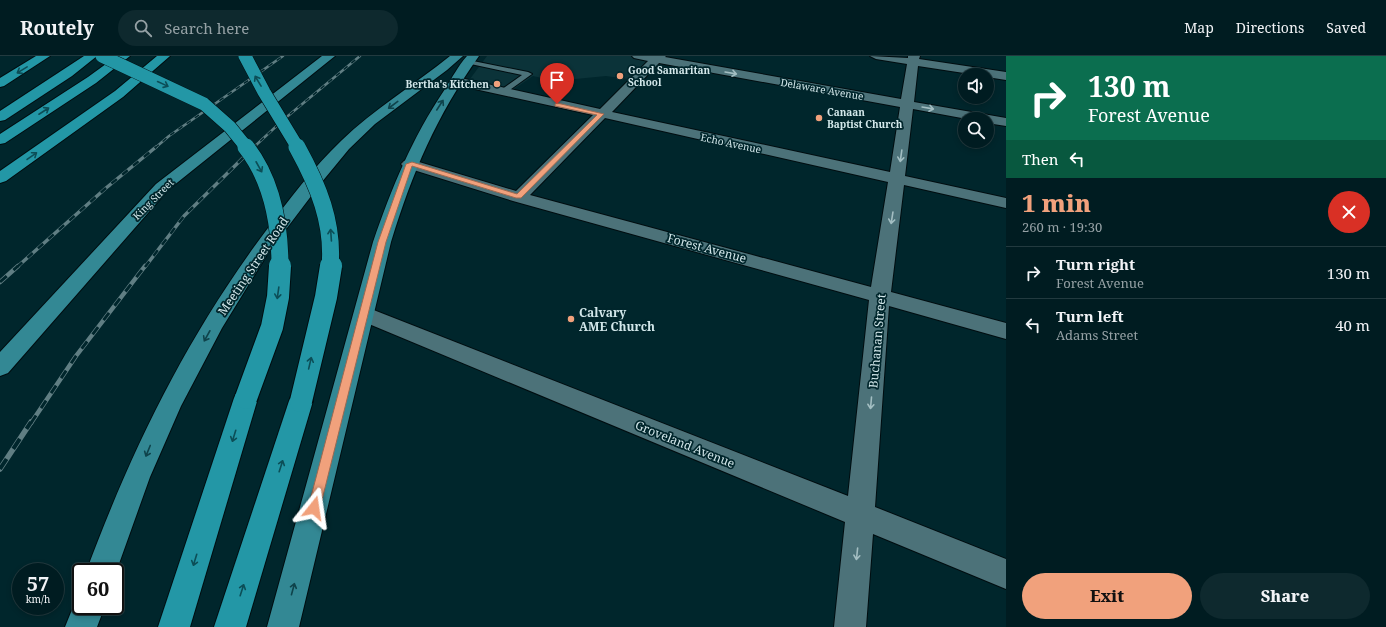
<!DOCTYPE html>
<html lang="en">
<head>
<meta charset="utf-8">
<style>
  :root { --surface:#001c21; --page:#0e292e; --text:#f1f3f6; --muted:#95a1a5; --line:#223a3f; --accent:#f1a17c }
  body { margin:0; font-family:"Noto Serif",serif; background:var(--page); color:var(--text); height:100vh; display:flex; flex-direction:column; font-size:15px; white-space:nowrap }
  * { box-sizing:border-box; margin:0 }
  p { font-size:13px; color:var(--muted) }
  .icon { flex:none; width:22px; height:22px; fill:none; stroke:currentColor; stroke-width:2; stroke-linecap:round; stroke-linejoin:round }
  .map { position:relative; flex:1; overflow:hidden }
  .details { display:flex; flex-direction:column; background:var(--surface); width:380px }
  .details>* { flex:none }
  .banner { background:#0b6e4f; color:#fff; overflow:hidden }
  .buttons { position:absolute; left:958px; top:12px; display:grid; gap:8px }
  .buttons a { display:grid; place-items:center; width:36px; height:36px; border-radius:50%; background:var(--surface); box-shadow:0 2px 6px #0003,0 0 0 1px var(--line); font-size:20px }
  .speed { position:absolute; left:12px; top:507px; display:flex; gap:8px; font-size:20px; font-weight:700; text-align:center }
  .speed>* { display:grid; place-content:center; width:52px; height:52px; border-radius:50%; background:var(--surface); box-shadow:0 2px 6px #0003,0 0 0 1px var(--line); line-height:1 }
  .speed small { font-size:10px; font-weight:400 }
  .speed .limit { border:2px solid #111; border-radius:6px; background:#fff; color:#111 }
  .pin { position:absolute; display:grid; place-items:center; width:34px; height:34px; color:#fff; margin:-41px -17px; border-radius:50% 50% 50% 0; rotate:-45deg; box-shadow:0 0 4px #0007 }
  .pin .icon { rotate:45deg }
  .me { position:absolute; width:44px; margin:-22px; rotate:15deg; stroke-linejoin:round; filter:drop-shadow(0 0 3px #0008) }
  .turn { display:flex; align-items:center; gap:14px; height:84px; padding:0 16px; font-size:18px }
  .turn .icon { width:52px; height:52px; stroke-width:2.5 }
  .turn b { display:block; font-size:28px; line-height:34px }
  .then { display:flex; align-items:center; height:38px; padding:0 16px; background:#0003; gap:8px; font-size:15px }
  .round { display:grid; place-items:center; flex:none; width:42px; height:42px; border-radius:21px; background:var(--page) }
  .head { display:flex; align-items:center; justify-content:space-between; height:68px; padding:0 16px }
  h1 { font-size:24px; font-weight:800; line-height:30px; color:var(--accent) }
  .primary-button { display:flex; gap:8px; margin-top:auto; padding:8px 16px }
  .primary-button a { flex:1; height:46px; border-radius:24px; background:var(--accent); color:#111; font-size:16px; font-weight:800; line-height:46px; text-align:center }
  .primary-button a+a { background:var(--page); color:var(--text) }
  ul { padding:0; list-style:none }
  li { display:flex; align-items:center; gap:12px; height:52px; padding:0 16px; border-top:1px solid var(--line) }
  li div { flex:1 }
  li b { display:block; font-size:15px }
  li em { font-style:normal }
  header { display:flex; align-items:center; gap:24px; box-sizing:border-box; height:56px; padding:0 20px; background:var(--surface); border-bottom:1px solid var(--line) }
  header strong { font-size:19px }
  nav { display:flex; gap:22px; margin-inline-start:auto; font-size:14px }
  .search { width:280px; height:36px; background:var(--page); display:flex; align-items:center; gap:10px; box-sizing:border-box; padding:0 14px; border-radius:22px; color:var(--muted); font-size:15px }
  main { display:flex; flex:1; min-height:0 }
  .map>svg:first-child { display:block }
  .built { fill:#0b3339 }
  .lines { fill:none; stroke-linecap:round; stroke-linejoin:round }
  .lane-casing { stroke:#000d10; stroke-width:2 }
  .street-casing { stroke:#000d10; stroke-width:2 }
  .primary-casing { stroke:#000d10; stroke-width:2 }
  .highway-casing { stroke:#000d10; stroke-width:2 }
  .lane { fill:#4c7279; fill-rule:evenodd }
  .street { fill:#4c7279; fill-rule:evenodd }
  .primary { fill:#338894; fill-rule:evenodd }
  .highway { fill:#2397a6; fill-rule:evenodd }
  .rail-far3-casing { stroke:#607e83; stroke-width:2.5 }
  .rail-far2-casing { stroke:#607e83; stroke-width:3.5 }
  .rail-far1-casing { stroke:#607e83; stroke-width:4.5 }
  .rail-casing { stroke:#607e83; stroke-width:5.5 }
  .rail-far3 { stroke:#00262c; stroke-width:1.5; stroke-dasharray:5; stroke-linecap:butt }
  .rail-far2 { stroke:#00262c; stroke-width:2.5; stroke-dasharray:7; stroke-linecap:butt }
  .rail-far1 { stroke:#00262c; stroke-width:3; stroke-dasharray:9; stroke-linecap:butt }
  .rail { stroke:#00262c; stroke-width:4; stroke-dasharray:12; stroke-linecap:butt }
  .highway-bridge-far2-casing { stroke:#000d10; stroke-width:14; stroke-linecap:butt }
  .highway-bridge-far1-casing { stroke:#000d10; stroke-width:18; stroke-linecap:butt }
  .highway-bridge-casing { stroke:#000d10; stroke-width:24; stroke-linecap:butt }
  .highway-bridge-far2 { stroke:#2397a6; stroke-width:13 }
  .highway-bridge-far1 { stroke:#2397a6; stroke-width:17 }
  .highway-bridge { stroke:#2397a6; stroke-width:22 }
  .oneway { stroke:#0c4e57 }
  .oneway2 { stroke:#a3bec2 }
  .oneway3 { stroke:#0f434b }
  .route { fill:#f1a17c; stroke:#9d6951 }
  .poi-dot { fill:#f1a17c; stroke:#00262c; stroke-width:1.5 }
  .labels { text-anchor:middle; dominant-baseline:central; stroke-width:3.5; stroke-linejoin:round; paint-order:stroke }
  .far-poi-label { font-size:10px; font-weight:bold; fill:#d2e7ea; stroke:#00262c; text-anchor:start }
  .far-street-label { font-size:10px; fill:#d2e7ea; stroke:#00262c }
  .street-label { font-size:12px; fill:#d2e7ea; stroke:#00262c }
  .poi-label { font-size:12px; font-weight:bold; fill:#d2e7ea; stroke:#00262c; text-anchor:start }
</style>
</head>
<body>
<header>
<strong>Routely</strong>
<div class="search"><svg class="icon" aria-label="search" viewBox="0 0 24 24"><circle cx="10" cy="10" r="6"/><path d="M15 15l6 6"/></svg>Search here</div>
<nav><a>Map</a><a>Directions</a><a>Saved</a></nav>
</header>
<main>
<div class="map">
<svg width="1006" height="571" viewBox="0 0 1006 571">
  <rect width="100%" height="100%" fill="#00262c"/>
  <!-- built -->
  <polygon class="built" points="487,0 638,0 657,3 636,24 606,20 555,25 533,20 508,37 467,27"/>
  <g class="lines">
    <defs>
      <polygon id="lane" points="468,4 528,16 532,18 504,38 501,38 501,34 522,19 466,7 466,5"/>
      <path id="street" d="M 632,0 L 666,0 L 665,1 L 901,43 L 907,8 L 876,3 L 870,0 L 908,2 L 908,0 L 920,0 L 919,3 L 1006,16 L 1006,24 L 987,21 L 987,19 L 977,19 L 918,10 L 914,46 L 1006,62 L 1006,70 L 987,67 L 987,63 L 967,63 L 913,53 L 905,120 L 1006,142 L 1006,152 L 904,129 L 891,236 L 1006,267 L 1006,283 L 889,250 L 875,451 L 1006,503 L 1006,533 L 873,478 L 866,571 L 834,571 L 845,466 L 357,263 L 354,258 L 357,253 L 364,251 L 371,253 L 848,440 L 869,244 L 513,145 L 404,111 L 401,108 L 404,105 L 409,103 L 516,135 L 593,59 L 452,28 L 450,25 L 452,22 L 456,21 L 600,53 L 648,5 L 634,2 ZM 659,7 L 900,51 L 890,116 L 612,56 ZM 605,62 L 888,126 L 871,231 L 530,139 Z"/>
      <g id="primary">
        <polygon points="322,0 335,0 168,134 8,317 0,320 0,296 156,128"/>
        <path d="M 450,0 L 463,0 L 447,14 L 375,68 L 349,93 L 321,127 L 268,197 L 222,272 L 181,350 L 150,421 L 115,519 L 115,516 L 86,516 C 133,390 187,280 268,172 C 290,142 314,111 341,85 C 374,53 414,29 450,0 Z"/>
        <path d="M 467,0 L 479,0 C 436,61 413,115 391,186 L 299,571 L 267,571 L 373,186 C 392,131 412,82 445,33 C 452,22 458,10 467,0 Z"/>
        <polygon points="81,537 81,550 105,550 97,571 65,571 78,539"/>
      </g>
      <g id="highway">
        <polygon points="36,0 50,0 4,30 0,31 0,22"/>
        <polygon points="84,0 97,0 72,20 5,64 0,65 0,55"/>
        <polygon points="117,0 130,0 96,27 5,87 0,88 0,78 88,21"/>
        <polygon points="157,0 170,0 123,41 6,125 0,127 0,115 115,35"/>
        <polygon points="246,332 255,335 258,342 190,571 158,571 234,342 237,335"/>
        <polygon points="301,335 310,338 313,345 246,571 214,571 289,345 292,338"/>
      </g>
    </defs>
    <!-- lane casing -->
    <use href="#lane" class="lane-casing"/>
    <!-- street casing -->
    <use href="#street" class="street-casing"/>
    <!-- primary casing -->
    <use href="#primary" class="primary-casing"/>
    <!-- highway casing -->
    <use href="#highway" class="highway-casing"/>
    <!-- lane -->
    <use href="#lane" class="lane"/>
    <!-- street -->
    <use href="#street" class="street"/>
    <!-- primary -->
    <use href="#primary" class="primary"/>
    <!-- highway -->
    <use href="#highway" class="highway"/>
    <defs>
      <g id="rail-far3">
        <polyline points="155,92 169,80 283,0"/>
        <polyline points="253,92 283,64 360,0"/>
      </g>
      <g id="rail-far2">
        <polyline points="17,211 106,132 156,91"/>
        <polyline points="145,211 184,160 254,91"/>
      </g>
      <g id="rail-far1">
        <polyline points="0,226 18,210"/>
        <polyline points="31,367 76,300 145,210"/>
      </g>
      <polyline id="rail" points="0,413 31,366"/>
    </defs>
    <!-- rail-far3 casing -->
    <use href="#rail-far3" class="rail-far3-casing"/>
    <!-- rail-far2 casing -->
    <use href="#rail-far2" class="rail-far2-casing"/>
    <!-- rail-far1 casing -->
    <use href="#rail-far1" class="rail-far1-casing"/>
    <!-- rail casing -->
    <use href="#rail" class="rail-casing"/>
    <!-- rail-far3 -->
    <use href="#rail-far3" class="rail-far3"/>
    <!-- rail-far2 -->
    <use href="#rail-far2" class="rail-far2"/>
    <!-- rail-far1 -->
    <use href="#rail-far1" class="rail-far1"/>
    <!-- rail -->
    <use href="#rail" class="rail"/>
    <defs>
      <g id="highway-bridge-far2">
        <polyline points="102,0 204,48 230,71 247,92"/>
        <polyline points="245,0 264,36 298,92"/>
      </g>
      <g id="highway-bridge-far1">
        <path d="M 246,91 C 272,124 280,170 280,211"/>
        <path d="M 297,91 C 318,129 334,167 330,211"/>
      </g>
      <g id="highway-bridge">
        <polyline points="246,342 272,271 278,241 280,210"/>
        <polyline points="301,345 326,241 331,210"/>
      </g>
    </defs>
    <!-- highway-bridge-far2 casing -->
    <use href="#highway-bridge-far2" class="highway-bridge-far2-casing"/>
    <!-- highway-bridge-far1 casing -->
    <use href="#highway-bridge-far1" class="highway-bridge-far1-casing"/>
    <!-- highway-bridge casing -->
    <use href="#highway-bridge" class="highway-bridge-casing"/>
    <!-- highway-bridge-far2 -->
    <use href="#highway-bridge-far2" class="highway-bridge-far2"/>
    <!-- highway-bridge-far1 -->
    <use href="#highway-bridge-far1" class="highway-bridge-far1"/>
    <!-- highway-bridge -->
    <use href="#highway-bridge" class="highway-bridge"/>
  </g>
  <!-- one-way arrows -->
  <defs><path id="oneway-shaft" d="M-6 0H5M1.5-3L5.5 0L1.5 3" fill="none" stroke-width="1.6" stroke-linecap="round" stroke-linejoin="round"/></defs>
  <g class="oneway">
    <use href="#oneway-shaft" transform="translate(22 14) rotate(149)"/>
    <use href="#oneway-shaft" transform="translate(258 25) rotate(-121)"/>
    <use href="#oneway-shaft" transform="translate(163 28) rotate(25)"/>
    <use href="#oneway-shaft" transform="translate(44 55) rotate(-33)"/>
    <use href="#oneway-shaft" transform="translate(32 100) rotate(-35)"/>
    <use href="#oneway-shaft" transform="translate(259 111) rotate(61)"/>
    <use href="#oneway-shaft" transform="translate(331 179) rotate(-94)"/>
    <use href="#oneway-shaft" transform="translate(278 237) rotate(98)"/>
    <use href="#oneway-shaft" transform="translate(310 307) rotate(-77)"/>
    <use href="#oneway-shaft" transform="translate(234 380) rotate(107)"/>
    <use href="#oneway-shaft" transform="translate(281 410) rotate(-72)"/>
    <use href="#oneway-shaft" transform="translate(195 504) rotate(107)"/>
    <use href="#oneway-shaft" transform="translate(242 534) rotate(-72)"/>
  </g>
  <g class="oneway2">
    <use href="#oneway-shaft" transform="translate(731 17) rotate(10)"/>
    <use href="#oneway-shaft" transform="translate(928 52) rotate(10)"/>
    <use href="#oneway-shaft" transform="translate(901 100) rotate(98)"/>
    <use href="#oneway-shaft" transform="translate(892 162) rotate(99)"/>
    <use href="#oneway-shaft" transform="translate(871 347) rotate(95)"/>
    <use href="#oneway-shaft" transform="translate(857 498) rotate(96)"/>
  </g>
  <g class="oneway3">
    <use href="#oneway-shaft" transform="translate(393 49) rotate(143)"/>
    <use href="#oneway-shaft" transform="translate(440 49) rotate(-57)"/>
    <use href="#oneway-shaft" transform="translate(207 280) rotate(119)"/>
    <use href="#oneway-shaft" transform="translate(148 395) rotate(112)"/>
    <use href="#oneway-shaft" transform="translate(293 533) rotate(-75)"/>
  </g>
  <!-- route -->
  <polygon class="route" points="557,47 604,58 521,142 516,142 412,110 386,186 320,452 318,455 314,457 310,455 308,452 378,186 406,108 412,106 517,138 597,59 555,50 555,48"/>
  <!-- markers -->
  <g class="poi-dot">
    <circle cx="620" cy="20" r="4"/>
    <circle cx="497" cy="28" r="4"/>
    <circle cx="819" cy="62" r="4"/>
    <circle cx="571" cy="263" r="4"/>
  </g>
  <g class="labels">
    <!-- far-poi labels -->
    <g class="far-poi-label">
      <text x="628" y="14">Good Samaritan<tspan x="628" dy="12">School</tspan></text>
      <text x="489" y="28" text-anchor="end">Bertha's Kitchen</text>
      <text x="827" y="56">Canaan<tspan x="827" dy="12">Baptist Church</tspan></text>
    </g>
    <!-- far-street labels -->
    <g class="far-street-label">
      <text transform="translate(822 33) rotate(10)">Delaware Avenue</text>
      <text transform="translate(731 87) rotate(12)">Echo Avenue</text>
      <text transform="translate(153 143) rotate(-45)">King Street</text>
    </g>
    <!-- street labels -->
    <g class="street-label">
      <text transform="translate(707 192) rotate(15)">Forest Avenue</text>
      <text transform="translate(253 210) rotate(-56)">Meeting Street Road</text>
      <text transform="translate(877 285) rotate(-85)">Buchanan Street</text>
      <text transform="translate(685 388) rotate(22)">Groveland Avenue</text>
    </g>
    <!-- poi labels -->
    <g class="poi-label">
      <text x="579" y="256">Calvary<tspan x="579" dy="14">AME Church</tspan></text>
    </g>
  </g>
</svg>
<div class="buttons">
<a><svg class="icon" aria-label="sound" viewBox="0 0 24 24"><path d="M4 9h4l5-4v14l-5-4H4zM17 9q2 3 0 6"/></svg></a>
<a><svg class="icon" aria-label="search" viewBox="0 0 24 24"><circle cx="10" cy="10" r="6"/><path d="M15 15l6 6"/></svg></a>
</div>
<div class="speed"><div>57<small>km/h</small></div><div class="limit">60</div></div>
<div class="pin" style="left:557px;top:48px;background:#d93025"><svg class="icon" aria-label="arrive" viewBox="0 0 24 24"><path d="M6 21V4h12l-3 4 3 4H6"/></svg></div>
<svg class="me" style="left:314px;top:452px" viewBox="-20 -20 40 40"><path d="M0-17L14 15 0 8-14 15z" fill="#f1a17c" stroke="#fff" stroke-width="4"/></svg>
</div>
<section class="details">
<div class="banner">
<div class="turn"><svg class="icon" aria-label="right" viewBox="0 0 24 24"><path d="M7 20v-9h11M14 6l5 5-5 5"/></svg><div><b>130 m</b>Forest Avenue</div></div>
<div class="then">Then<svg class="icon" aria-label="left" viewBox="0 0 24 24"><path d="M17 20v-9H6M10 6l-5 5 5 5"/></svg></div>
</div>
<div class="head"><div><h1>1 min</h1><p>260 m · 19:30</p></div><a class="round" style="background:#d93025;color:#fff"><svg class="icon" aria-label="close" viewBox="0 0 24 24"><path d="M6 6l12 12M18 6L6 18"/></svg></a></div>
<ul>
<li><svg class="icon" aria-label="right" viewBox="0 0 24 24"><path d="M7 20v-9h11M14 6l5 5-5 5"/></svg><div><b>Turn right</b><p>Forest Avenue</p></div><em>130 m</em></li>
<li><svg class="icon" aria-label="left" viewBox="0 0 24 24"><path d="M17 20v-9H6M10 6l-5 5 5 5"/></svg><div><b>Turn left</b><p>Adams Street</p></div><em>40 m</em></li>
</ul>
<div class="primary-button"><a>Exit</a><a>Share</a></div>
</section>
</main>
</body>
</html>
